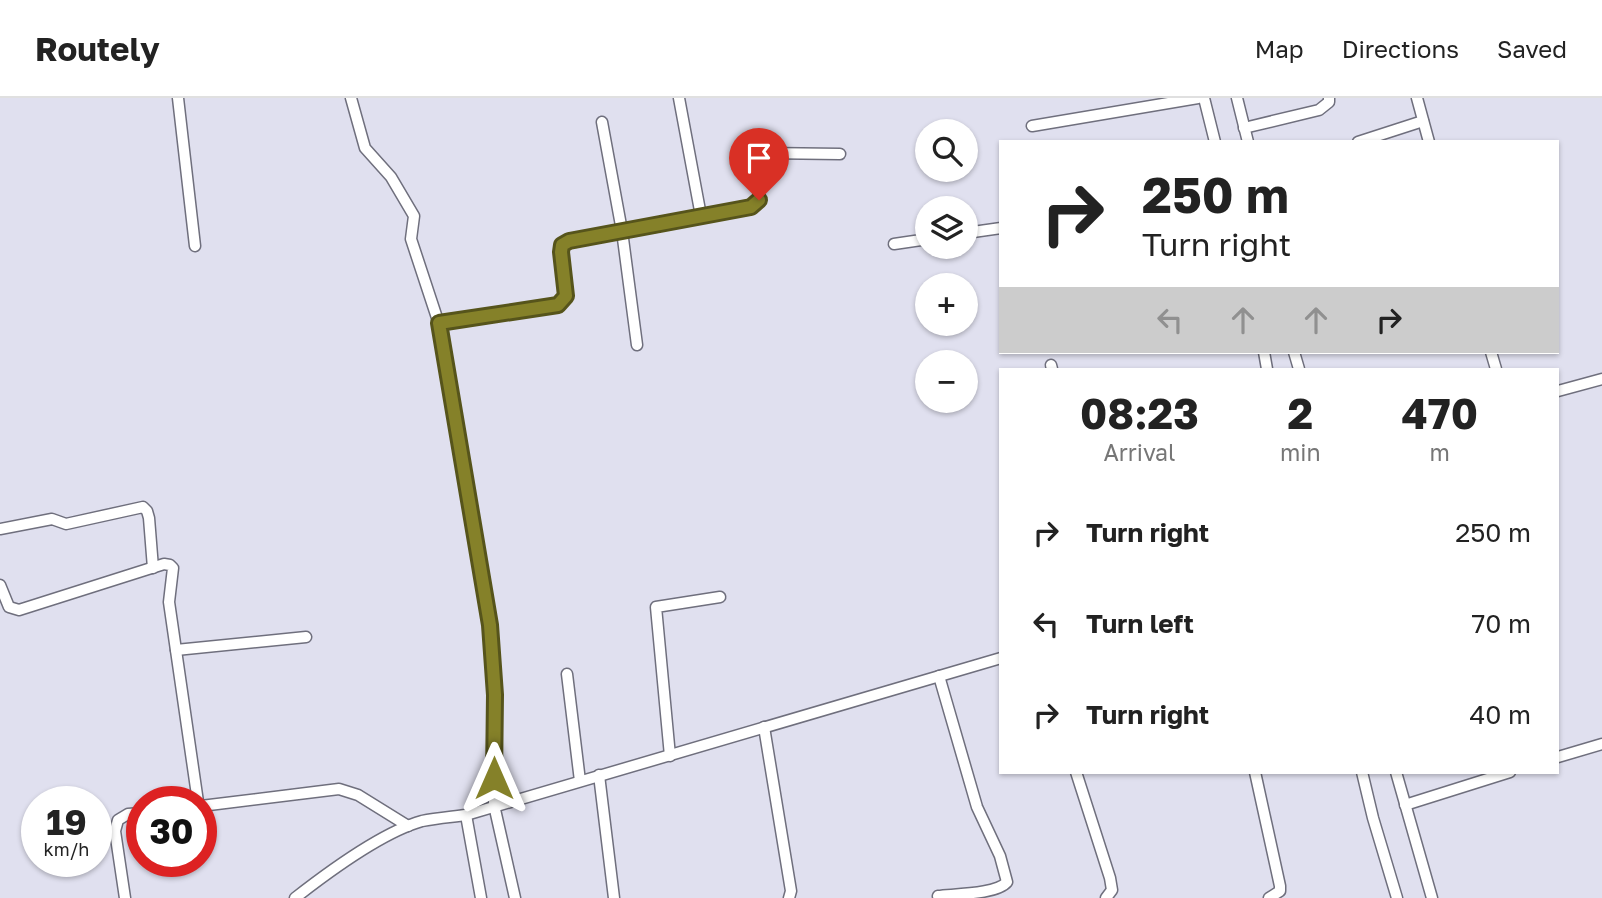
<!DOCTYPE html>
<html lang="en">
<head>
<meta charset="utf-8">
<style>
  :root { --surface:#fff; --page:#f6f6f6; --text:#222; --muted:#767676; --line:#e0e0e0 }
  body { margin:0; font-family:"Golos Text",sans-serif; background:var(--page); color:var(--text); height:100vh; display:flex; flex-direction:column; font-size:26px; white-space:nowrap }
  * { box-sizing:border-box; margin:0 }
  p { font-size:23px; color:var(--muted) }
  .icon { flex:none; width:38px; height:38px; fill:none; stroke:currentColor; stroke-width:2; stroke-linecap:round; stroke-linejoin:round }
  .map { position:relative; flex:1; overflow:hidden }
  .drawer { position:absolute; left:999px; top:270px; width:560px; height:406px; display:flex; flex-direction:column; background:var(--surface); border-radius:0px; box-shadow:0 2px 5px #0004 }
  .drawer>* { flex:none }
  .hud { position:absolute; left:999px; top:42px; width:560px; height:214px; border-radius:0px; box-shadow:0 2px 5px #0004; background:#fff; color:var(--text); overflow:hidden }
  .tools { position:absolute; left:915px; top:21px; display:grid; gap:14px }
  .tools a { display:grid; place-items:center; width:63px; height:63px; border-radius:50%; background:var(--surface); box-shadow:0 2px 5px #0004; font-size:35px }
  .speed { position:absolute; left:21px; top:688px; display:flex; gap:14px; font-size:35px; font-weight:700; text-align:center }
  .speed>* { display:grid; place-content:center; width:91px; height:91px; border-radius:50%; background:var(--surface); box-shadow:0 2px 5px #0004; line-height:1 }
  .speed small { font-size:18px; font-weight:400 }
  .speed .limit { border:10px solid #d22; background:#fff; color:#111 }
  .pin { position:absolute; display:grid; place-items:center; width:60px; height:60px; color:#fff; margin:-72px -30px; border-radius:50% 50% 50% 0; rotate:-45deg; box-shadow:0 0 7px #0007 }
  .pin .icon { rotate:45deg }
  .me { position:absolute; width:77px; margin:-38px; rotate:0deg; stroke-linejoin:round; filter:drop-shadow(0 0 5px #0008) }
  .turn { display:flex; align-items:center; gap:24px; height:147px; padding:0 28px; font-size:32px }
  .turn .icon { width:91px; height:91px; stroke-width:2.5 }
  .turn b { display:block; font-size:49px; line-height:60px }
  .lanes { display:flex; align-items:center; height:66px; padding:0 28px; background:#0003; justify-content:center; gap:35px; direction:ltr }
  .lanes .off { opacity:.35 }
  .eta { display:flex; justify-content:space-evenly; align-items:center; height:119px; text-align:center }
  .eta b { font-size:42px; font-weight:700; line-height:49px }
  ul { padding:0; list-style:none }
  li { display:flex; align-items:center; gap:21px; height:91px; padding:0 28px }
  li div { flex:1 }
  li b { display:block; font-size:26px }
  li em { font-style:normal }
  header { display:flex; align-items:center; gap:42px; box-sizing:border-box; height:98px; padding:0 35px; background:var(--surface); border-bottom:2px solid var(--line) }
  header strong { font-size:33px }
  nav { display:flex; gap:38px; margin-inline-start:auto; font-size:24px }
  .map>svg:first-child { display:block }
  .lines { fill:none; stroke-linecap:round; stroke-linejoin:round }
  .street-casing { stroke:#6f6f7d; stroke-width:13 }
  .street { stroke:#fff; stroke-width:10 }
  .route-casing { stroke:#56541b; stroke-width:18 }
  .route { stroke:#858129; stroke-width:12 }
</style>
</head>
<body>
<header>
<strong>Routely</strong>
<nav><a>Map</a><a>Directions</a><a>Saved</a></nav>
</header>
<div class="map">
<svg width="1602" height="800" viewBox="0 0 1602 800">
  <rect width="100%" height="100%" fill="#e0e0ef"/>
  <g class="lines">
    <defs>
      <g id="street">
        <polyline points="178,0 195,148"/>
        <polyline points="351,0 365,50 391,79 414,118 411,141 442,235 490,527 495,597 494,707 515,800"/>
        <polyline points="679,0 701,118"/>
        <polyline points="1204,0 1215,44"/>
        <polyline points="1237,0 1248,44"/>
        <polyline points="1417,0 1429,44"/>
        <polyline points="602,24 622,133 637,247"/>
        <polyline points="1032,28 1198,0"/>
        <polyline points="1244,30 1319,12 1329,4 1329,0"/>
        <polyline points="1358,44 1423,23"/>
        <polyline points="966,135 1001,130"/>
        <polyline points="894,146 928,141"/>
        <polyline points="439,225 558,207 566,198 561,154 562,147 569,143 751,109 759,102 757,61 764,55 840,56"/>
        <polyline points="1264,254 1267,271"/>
        <polyline points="1294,254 1299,271"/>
        <polyline points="1491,254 1496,271"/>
        <polyline points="1051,267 1052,271"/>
        <polyline points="1558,293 1602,281"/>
        <polyline points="0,431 52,421 66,426 143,409 147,413 149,420 153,470"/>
        <polyline points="0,487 9,509 19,512 164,466 170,467 173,470 169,504 198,704"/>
        <polyline points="176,552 306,539"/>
        <polyline points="567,576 580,683"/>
        <polyline points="764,629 791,793 789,800"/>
        <polyline points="670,658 656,509 720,499"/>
        <polyline points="1558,659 1602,646"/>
        <polyline points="1076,674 1110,780 1112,792 1106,800"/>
        <polyline points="1255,674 1280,788 1280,793 1269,800"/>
        <polyline points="1362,674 1373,720 1397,800"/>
        <polyline points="1396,674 1432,800"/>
        <polyline points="599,677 614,800"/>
        <polyline points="1405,707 1510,674"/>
        <polyline points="201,708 339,691 358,697 408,728"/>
        <polyline points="466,717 481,800"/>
        <path d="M 938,798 C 956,796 997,796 1007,784 L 1000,758 L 977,709 L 939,578"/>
        <polyline points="125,800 115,733 118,722 128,716 142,715"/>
        <path d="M 295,800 C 327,775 383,734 422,723 C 436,720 451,719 466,717 L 1001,560"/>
      </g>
    </defs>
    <!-- street casing -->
    <use href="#street" class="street-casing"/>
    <!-- street -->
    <use href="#street" class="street"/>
  </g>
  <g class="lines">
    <defs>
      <polyline id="route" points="494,680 495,597 490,527 439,225 558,207 566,198 561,154 562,147 569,143 751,109 759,102"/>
    </defs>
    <!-- route casing -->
    <use href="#route" class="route-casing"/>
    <!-- route -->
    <use href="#route" class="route"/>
  </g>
</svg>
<div class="tools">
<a><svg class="icon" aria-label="search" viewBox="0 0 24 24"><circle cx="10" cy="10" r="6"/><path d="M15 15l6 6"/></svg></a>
<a><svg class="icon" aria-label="layers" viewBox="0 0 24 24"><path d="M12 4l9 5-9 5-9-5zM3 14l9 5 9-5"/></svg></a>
<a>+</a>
<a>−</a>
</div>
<div class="speed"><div>19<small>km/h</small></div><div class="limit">30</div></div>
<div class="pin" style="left:759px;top:102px;background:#d93025"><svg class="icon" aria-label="arrive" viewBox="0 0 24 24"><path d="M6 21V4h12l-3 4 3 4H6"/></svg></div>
<svg class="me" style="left:494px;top:680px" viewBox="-20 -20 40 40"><path d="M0-17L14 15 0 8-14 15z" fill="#858129" stroke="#fff" stroke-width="4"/></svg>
<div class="hud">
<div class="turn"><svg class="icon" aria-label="right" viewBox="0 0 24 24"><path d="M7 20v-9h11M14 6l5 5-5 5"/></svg><div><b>250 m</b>Turn right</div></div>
<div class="lanes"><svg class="icon off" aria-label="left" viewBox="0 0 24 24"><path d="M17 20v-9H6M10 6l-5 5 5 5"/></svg><svg class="icon off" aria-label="ahead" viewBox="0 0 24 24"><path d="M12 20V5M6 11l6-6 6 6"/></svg><svg class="icon off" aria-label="ahead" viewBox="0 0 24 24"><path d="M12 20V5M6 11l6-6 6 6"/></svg><svg class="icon" aria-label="right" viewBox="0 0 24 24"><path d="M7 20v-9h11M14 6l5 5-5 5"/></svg></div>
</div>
<section class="drawer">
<div class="eta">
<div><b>08:23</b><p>Arrival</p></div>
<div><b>2</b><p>min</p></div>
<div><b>470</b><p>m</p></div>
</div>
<ul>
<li><svg class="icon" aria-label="right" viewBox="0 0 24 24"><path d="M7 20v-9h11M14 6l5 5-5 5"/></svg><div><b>Turn right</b></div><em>250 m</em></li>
<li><svg class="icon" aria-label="left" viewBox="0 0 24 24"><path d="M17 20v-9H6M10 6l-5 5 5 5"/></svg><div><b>Turn left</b></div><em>70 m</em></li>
<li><svg class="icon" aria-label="right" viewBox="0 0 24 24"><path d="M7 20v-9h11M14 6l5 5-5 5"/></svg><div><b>Turn right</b></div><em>40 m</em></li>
</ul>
</section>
</div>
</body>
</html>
